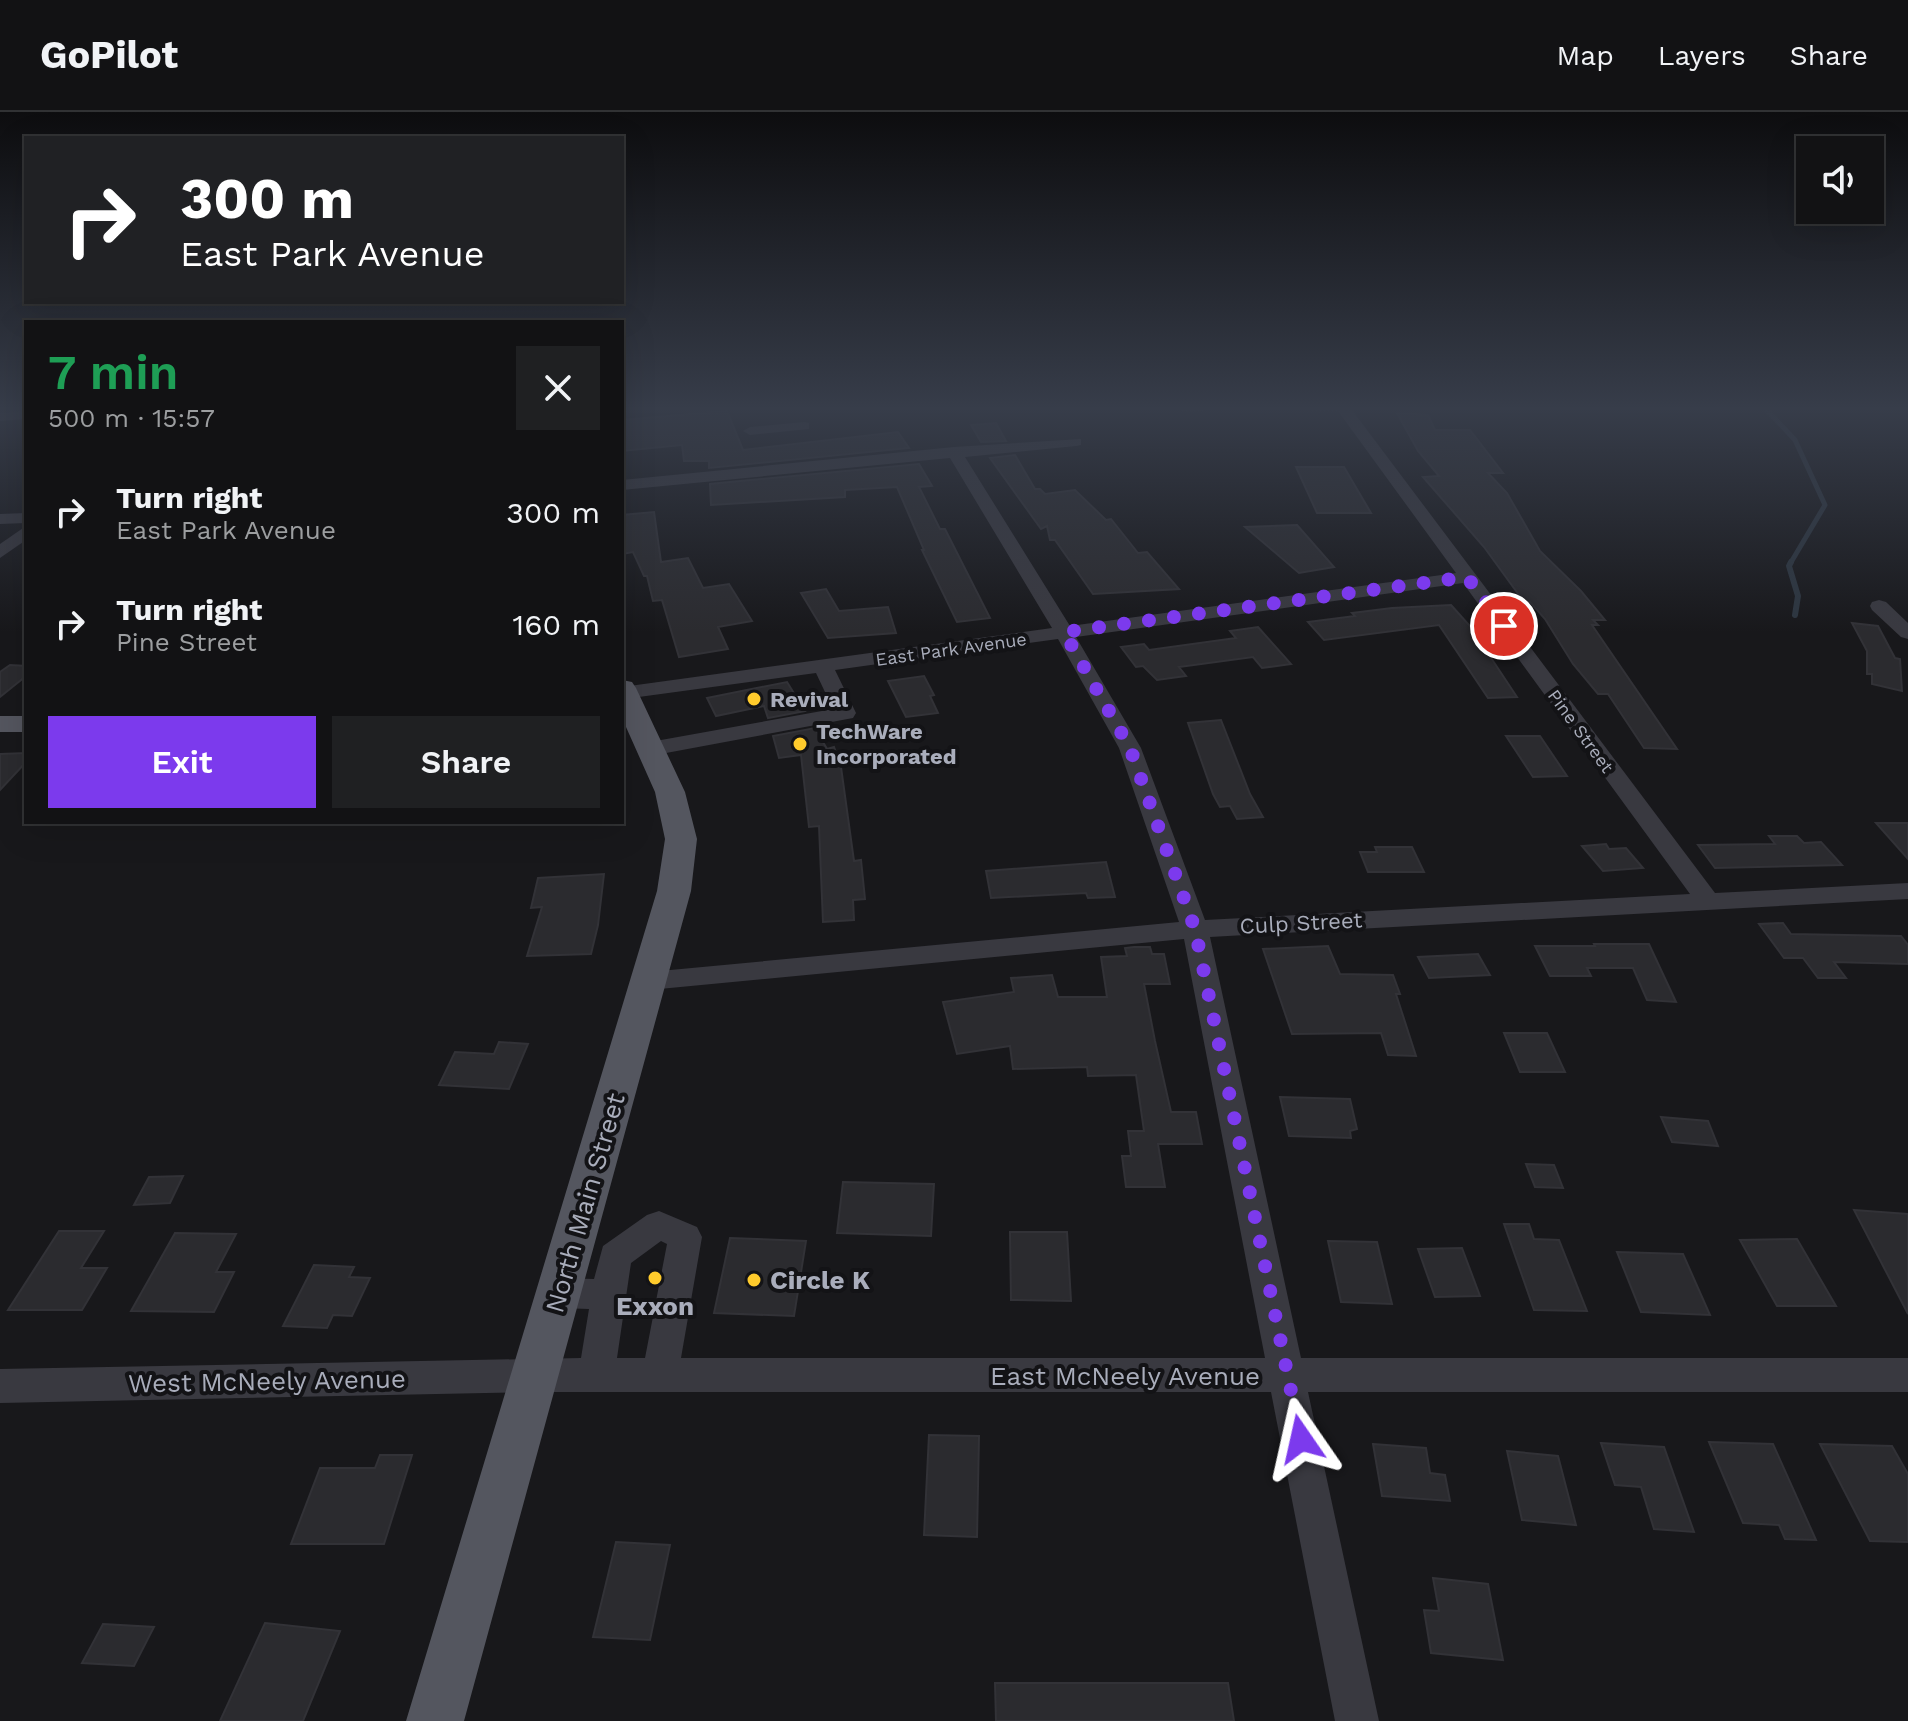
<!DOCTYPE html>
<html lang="en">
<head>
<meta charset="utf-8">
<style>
  :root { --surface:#121214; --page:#1f2022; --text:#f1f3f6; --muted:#9c9ea0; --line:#313234; --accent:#7c3aed }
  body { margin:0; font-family:"Work Sans",sans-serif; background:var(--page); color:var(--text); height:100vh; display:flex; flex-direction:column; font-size:30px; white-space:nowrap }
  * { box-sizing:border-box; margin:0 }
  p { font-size:26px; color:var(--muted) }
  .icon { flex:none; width:44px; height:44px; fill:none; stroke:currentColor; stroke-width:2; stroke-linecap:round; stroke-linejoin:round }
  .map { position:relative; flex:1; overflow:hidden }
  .panel { position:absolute; left:24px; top:208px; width:600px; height:504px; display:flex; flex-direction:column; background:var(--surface); border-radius:0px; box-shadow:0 8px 32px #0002,0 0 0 2px var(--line) }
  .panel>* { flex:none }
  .banner { position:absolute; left:24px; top:24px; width:600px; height:168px; border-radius:0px; box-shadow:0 8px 32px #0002,0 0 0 2px var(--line); background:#202124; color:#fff; overflow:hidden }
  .fabs { position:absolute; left:1796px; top:24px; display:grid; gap:16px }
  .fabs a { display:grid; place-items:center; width:88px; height:88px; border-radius:0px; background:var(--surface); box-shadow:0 8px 32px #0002,0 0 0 2px var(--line); font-size:40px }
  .pin { position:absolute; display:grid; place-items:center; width:68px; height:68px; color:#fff; margin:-34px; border:4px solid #fff; border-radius:50%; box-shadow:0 2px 8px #0007 }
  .me { position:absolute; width:88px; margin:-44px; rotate:349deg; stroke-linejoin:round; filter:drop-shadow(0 0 6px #0008) }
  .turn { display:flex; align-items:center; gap:28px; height:168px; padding:0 24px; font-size:36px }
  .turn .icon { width:104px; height:104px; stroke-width:2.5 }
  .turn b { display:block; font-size:56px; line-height:68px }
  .round { display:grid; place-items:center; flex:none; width:84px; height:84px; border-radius:0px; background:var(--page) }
  .headline { display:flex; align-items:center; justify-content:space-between; height:136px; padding:0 24px }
  h1 { font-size:48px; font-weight:600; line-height:60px; color:#1e9e55 }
  .primary-button { display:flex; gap:16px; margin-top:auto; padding:16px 24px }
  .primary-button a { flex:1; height:92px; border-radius:0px; background:var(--accent); color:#fff; font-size:32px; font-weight:600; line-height:92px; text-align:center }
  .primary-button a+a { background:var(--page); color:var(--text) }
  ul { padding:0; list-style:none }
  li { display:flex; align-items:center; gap:24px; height:112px; padding:0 24px }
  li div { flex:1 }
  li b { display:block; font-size:30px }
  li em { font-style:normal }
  header { display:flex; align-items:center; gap:48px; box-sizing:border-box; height:112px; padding:0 40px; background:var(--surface); border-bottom:2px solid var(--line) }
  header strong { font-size:38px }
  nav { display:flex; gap:44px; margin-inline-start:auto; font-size:28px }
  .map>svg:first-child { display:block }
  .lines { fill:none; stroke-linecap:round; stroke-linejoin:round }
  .stream-far1 { stroke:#2d3640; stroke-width:5 }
  .stream { stroke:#2d3640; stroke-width:6 }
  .building { fill:#2b2b2f; stroke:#323237; stroke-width:2 }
  .minor { fill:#393940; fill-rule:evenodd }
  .major { fill:#54565f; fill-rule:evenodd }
  .route { stroke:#7c3aed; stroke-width:14; stroke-dasharray:0 25.2 }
  .poi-dot { fill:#ffcb2c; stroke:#131316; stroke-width:3 }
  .labels { text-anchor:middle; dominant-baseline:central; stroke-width:8; stroke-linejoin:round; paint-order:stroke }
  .far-street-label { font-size:18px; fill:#a9adbb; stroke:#131316 }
  .poi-label { font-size:22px; font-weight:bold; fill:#a9adbb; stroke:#131316; text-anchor:start }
  .street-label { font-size:22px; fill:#a9adbb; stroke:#131316 }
  .near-street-label { font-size:26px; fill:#a9adbb; stroke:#131316 }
  .near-poi-label { font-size:26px; font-weight:bold; fill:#a9adbb; stroke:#131316; text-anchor:start }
</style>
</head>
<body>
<header>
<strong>GoPilot</strong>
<nav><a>Map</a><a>Layers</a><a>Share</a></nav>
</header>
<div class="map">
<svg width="1908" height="1609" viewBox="0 0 1908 1609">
  <rect width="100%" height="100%" fill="#18181b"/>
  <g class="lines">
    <!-- stream-far1 -->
    <polyline class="stream-far1" points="1763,294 1795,328 1825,393 1790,452"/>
    <!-- stream -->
    <polyline class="stream" points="1791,450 1789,454 1798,484 1795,503"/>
  </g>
  <!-- building -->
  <g class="building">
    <polygon points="727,299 743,338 898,320 909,336 709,356 709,349 684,349 682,333 622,339 622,308"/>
    <polygon points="1397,301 1428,303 1435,318 1470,318 1503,361 1488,361 1507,381 1540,439 1581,479 1605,508 1593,508 1598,513 1592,513 1677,637 1644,636 1608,582 1598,582 1573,552 1545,507 1530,490 1524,490 1484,435 1423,365 1439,364 1418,339"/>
    <polygon points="996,311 1006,329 981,330 971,313"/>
    <polygon points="1015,343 1035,377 1040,377 1045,382 1075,378 1106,408 1111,407 1138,441 1147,440 1179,477 1093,482 1055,428 1050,428 1047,414 1041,417 990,346"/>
    <polygon points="919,352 932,374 919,375 940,417 945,417 990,506 957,510 922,438 924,438 897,375 845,378 845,385 711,393 710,372"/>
    <polygon points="1296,355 1344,355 1371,401 1317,401"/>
    <polygon points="654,400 661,450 688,446 703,476 729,472 752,509 718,515 728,537 679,545 662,488 653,489 647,464 644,464 633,440 622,442 622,403"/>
    <polygon points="1297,413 1334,455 1299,461 1245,415"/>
    <polygon points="826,477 839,499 888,495 896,521 828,526 801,481"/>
    <polygon points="1451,493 1470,514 1517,585 1488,586 1439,513 1324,528 1308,510 1355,504 1352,501 1392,496"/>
    <polygon points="1852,511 1878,514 1895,546 1900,547 1902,579 1872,572 1872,562 1867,562 1867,539"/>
    <polygon points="1258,515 1291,552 1262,556 1253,545 1179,555 1186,564 1157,568 1143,554 1136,555 1121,535 1144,532 1149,538 1236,526 1230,519"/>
    <polygon points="10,553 26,554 26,564 0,585 0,560"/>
    <polygon points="924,564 934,583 930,584 938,601 906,605 888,569"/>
    <polygon points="787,570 805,599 768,606 764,594 716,604 707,586"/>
    <polygon points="1221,608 1250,682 1263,705 1237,707 1230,694 1220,695 1213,682 1188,611"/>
    <polygon points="815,616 827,637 834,635 841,655 854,749 861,748 865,787 853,788 854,808 823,810 819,714 809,715 801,643 779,646 773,624"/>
    <polygon points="1506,624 1540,624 1567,664 1533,665"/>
    <polygon points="26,641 26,650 0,678 0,642"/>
    <polygon points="1876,711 1908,711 1908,747"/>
    <polygon points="1769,724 1797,724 1804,731 1821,730 1842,753 1715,756 1698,733 1775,732"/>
    <polygon points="1606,732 1609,737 1626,736 1643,756 1603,759 1582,734"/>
    <polygon points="1375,735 1412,735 1424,760 1368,760 1360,740 1377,740"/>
    <polygon points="1106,750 1115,785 1088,786 1086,781 991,786 986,759"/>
    <polygon points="604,762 598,813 591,842 527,844 542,795 531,796 538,766"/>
    <polygon points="1783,811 1791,822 1901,824 1908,833 1908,852 1834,850 1846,866 1818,866 1803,846 1784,846 1759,812"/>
    <polygon points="1594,832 1649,832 1676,890 1647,888 1633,856 1587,856 1591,864 1550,864 1535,834 1595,834"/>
    <polygon points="1328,834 1340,862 1393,863 1400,882 1396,882 1416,944 1388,943 1381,921 1292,922 1263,837"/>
    <polygon points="1134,835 1150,835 1152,842 1164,842 1170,872 1144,872 1155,929 1171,1000 1196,1000 1202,1032 1158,1032 1165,1075 1126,1075 1122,1044 1131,1044 1128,1019 1144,1019 1136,963 1088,964 1087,955 1013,957 1010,934 957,942 943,890 1014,880 1011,866 1052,863 1058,885 1107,885 1101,845 1127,844 1125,836"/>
    <polygon points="1478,842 1490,863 1429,866 1418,845"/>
    <polygon points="1504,921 1547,921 1565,960 1520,960"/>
    <polygon points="499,930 528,932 509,977 439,973 455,940 494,942"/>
    <polygon points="1280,985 1350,987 1357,1017 1350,1019 1351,1026 1289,1024"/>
    <polygon points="1661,1005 1708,1009 1718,1034 1672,1030"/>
    <polygon points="1526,1052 1554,1053 1563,1076 1535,1075"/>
    <polygon points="183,1064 170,1091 134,1093 149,1065"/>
    <polygon points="843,1070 934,1072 931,1124 837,1121"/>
    <polygon points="1854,1098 1908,1102 1908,1202"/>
    <polygon points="1504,1112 1529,1112 1534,1127 1559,1128 1587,1199 1534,1198"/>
    <polygon points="59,1119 104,1119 81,1156 107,1156 82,1198 8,1198"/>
    <polygon points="1010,1120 1067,1120 1071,1189 1011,1188"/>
    <polygon points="175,1121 236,1122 216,1160 234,1160 214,1200 131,1199"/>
    <polygon points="730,1126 806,1129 794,1204 714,1201"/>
    <polygon points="1797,1127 1836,1194 1777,1194 1740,1128"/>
    <polygon points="1328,1129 1377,1130 1392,1192 1341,1190"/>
    <polygon points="1462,1136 1480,1184 1435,1185 1418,1137"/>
    <polygon points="1617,1140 1683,1142 1710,1203 1641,1200"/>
    <polygon points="314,1153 354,1155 349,1165 370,1166 352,1204 333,1203 327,1216 283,1214"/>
    <polygon points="929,1323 979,1324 977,1425 924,1423"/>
    <polygon points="1709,1330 1773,1332 1816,1428 1785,1427 1779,1413 1743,1411"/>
    <polygon points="1601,1331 1664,1335 1694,1420 1654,1417 1641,1375 1615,1373"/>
    <polygon points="1373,1332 1426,1336 1430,1361 1445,1363 1450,1389 1382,1384"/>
    <polygon points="1820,1332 1892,1334 1908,1362 1908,1430 1870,1429"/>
    <polygon points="1507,1339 1558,1344 1576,1413 1522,1408"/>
    <polygon points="380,1343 412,1343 384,1432 291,1432 320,1356 375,1356"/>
    <polygon points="616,1430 670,1433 650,1528 593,1525"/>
    <polygon points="1433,1466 1488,1472 1503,1548 1431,1541 1424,1498 1439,1499"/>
    <polygon points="265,1511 340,1519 303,1609 220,1609"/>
    <polygon points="103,1512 154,1515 134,1554 82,1551"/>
    <polygon points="995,1571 1228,1571 1234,1609 996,1609"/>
  </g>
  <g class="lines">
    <!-- minor -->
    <g class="minor">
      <polygon points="752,294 740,299 733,295 733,294"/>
      <path d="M 1166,294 L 1219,294 C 1208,301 1177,301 1166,294 Z"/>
      <path d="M 1282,294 L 1349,294 L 1715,781 L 1908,771 L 1908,787 L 1210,825 L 1301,1246 L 1908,1246 L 1908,1280 L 1308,1280 L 1379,1609 L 1335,1609 L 1271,1280 L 535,1280 L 0,1291 L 0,1257 L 581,1246 L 589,1197 L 559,1196 L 547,1192 L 542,1181 L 547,1170 L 559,1166 L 594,1167 L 603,1134 L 647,1103 L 659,1099 L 697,1115 L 702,1125 L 681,1246 L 1265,1246 L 1184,827 L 649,878 L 639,876 L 635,869 L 639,862 L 649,860 L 1179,810 L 1119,636 L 1058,527 L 835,558 L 856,601 L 853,606 L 650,644 L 639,637 L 650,630 L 833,597 L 816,561 L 624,587 L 622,575 L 1052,516 L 950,346 L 622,378 L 622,368 L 954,335 L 1081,327 L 1081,333 L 1076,334 L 965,345 L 1070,514 L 1456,461 L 1338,299 L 1289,298 ZM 1463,471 L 1690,782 L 1205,808 L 1141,636 L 1076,525 ZM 661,1129 L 667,1132 L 645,1246 L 617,1246 L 631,1151 Z"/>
      <polygon points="26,299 26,307 0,309 0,301"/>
      <polygon points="804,310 809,311 809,317 750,323 743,319 750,315"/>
      <polygon points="26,401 26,411 0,412 0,402"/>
      <polygon points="26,414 26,428 0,446 0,432"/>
      <polygon points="1879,488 1886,490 1908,511 1908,527 1901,525 1872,498 1870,494 1872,490"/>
    </g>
    <!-- major -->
    <g class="major">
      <polygon points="622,568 632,570 636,576 685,680 697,727 691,779 464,1609 406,1609 657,779 665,727 655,680 622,606"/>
      <rect x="0" y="604" width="26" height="16"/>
    </g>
  </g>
  <!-- sky -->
  <linearGradient id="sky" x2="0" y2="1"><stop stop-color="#0d0d0f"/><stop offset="0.57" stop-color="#373d4a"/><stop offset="1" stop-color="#373d4a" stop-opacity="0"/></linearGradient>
  <rect width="1908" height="520" fill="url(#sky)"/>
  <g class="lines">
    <!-- route -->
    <polyline class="route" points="1301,1327 1195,817 1130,636 1064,520 1467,465 1504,514"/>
  </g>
  <!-- markers -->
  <g class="poi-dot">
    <circle cx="754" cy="587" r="8"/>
    <circle cx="800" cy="632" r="8"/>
    <circle cx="655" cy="1166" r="8"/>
    <circle cx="754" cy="1168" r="8"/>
  </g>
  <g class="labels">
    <!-- far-street labels -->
    <g class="far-street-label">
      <text transform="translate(951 537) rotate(-8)">East Park Avenue</text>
      <text transform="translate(1581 619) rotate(54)">Pine Street</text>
    </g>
    <!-- poi labels -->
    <g class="poi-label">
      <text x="770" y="587">Revival</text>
      <text x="816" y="619">TechWare<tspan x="816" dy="25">Incorporated</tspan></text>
    </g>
    <!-- street labels -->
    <g class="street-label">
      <text transform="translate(1301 811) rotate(-3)">Culp Street</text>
    </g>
    <!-- near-street labels -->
    <g class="near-street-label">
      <text transform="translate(585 1091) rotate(-74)">North Main Street</text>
      <text x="1125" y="1264">East McNeely Avenue</text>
      <text transform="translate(267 1269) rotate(-1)">West McNeely Avenue</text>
    </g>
    <!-- near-poi labels -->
    <g class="near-poi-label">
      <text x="770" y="1168">Circle K</text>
      <text x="655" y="1194" text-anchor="middle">Exxon</text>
    </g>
  </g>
</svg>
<div class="fabs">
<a><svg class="icon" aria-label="sound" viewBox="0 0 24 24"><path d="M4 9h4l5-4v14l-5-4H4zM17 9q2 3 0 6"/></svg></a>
</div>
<div class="pin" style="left:1504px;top:514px;background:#d93025"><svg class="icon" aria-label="arrive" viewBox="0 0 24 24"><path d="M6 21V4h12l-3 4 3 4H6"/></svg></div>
<svg class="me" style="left:1301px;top:1327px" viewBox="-20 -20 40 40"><path d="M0-17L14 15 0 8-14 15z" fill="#7c3aed" stroke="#fff" stroke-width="4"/></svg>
<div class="banner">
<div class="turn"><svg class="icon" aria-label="right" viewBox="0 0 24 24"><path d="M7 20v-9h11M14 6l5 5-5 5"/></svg><div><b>300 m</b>East Park Avenue</div></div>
</div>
<section class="panel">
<div class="headline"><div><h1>7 min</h1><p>500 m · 15:57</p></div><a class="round"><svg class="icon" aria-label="close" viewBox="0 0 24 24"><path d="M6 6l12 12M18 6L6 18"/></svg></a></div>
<ul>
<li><svg class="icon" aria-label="right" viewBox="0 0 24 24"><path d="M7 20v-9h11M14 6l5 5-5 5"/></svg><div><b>Turn right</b><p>East Park Avenue</p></div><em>300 m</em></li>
<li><svg class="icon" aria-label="right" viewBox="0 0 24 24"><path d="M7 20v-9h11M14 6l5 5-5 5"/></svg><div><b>Turn right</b><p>Pine Street</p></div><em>160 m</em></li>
</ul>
<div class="primary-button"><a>Exit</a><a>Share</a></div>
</section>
</div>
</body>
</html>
